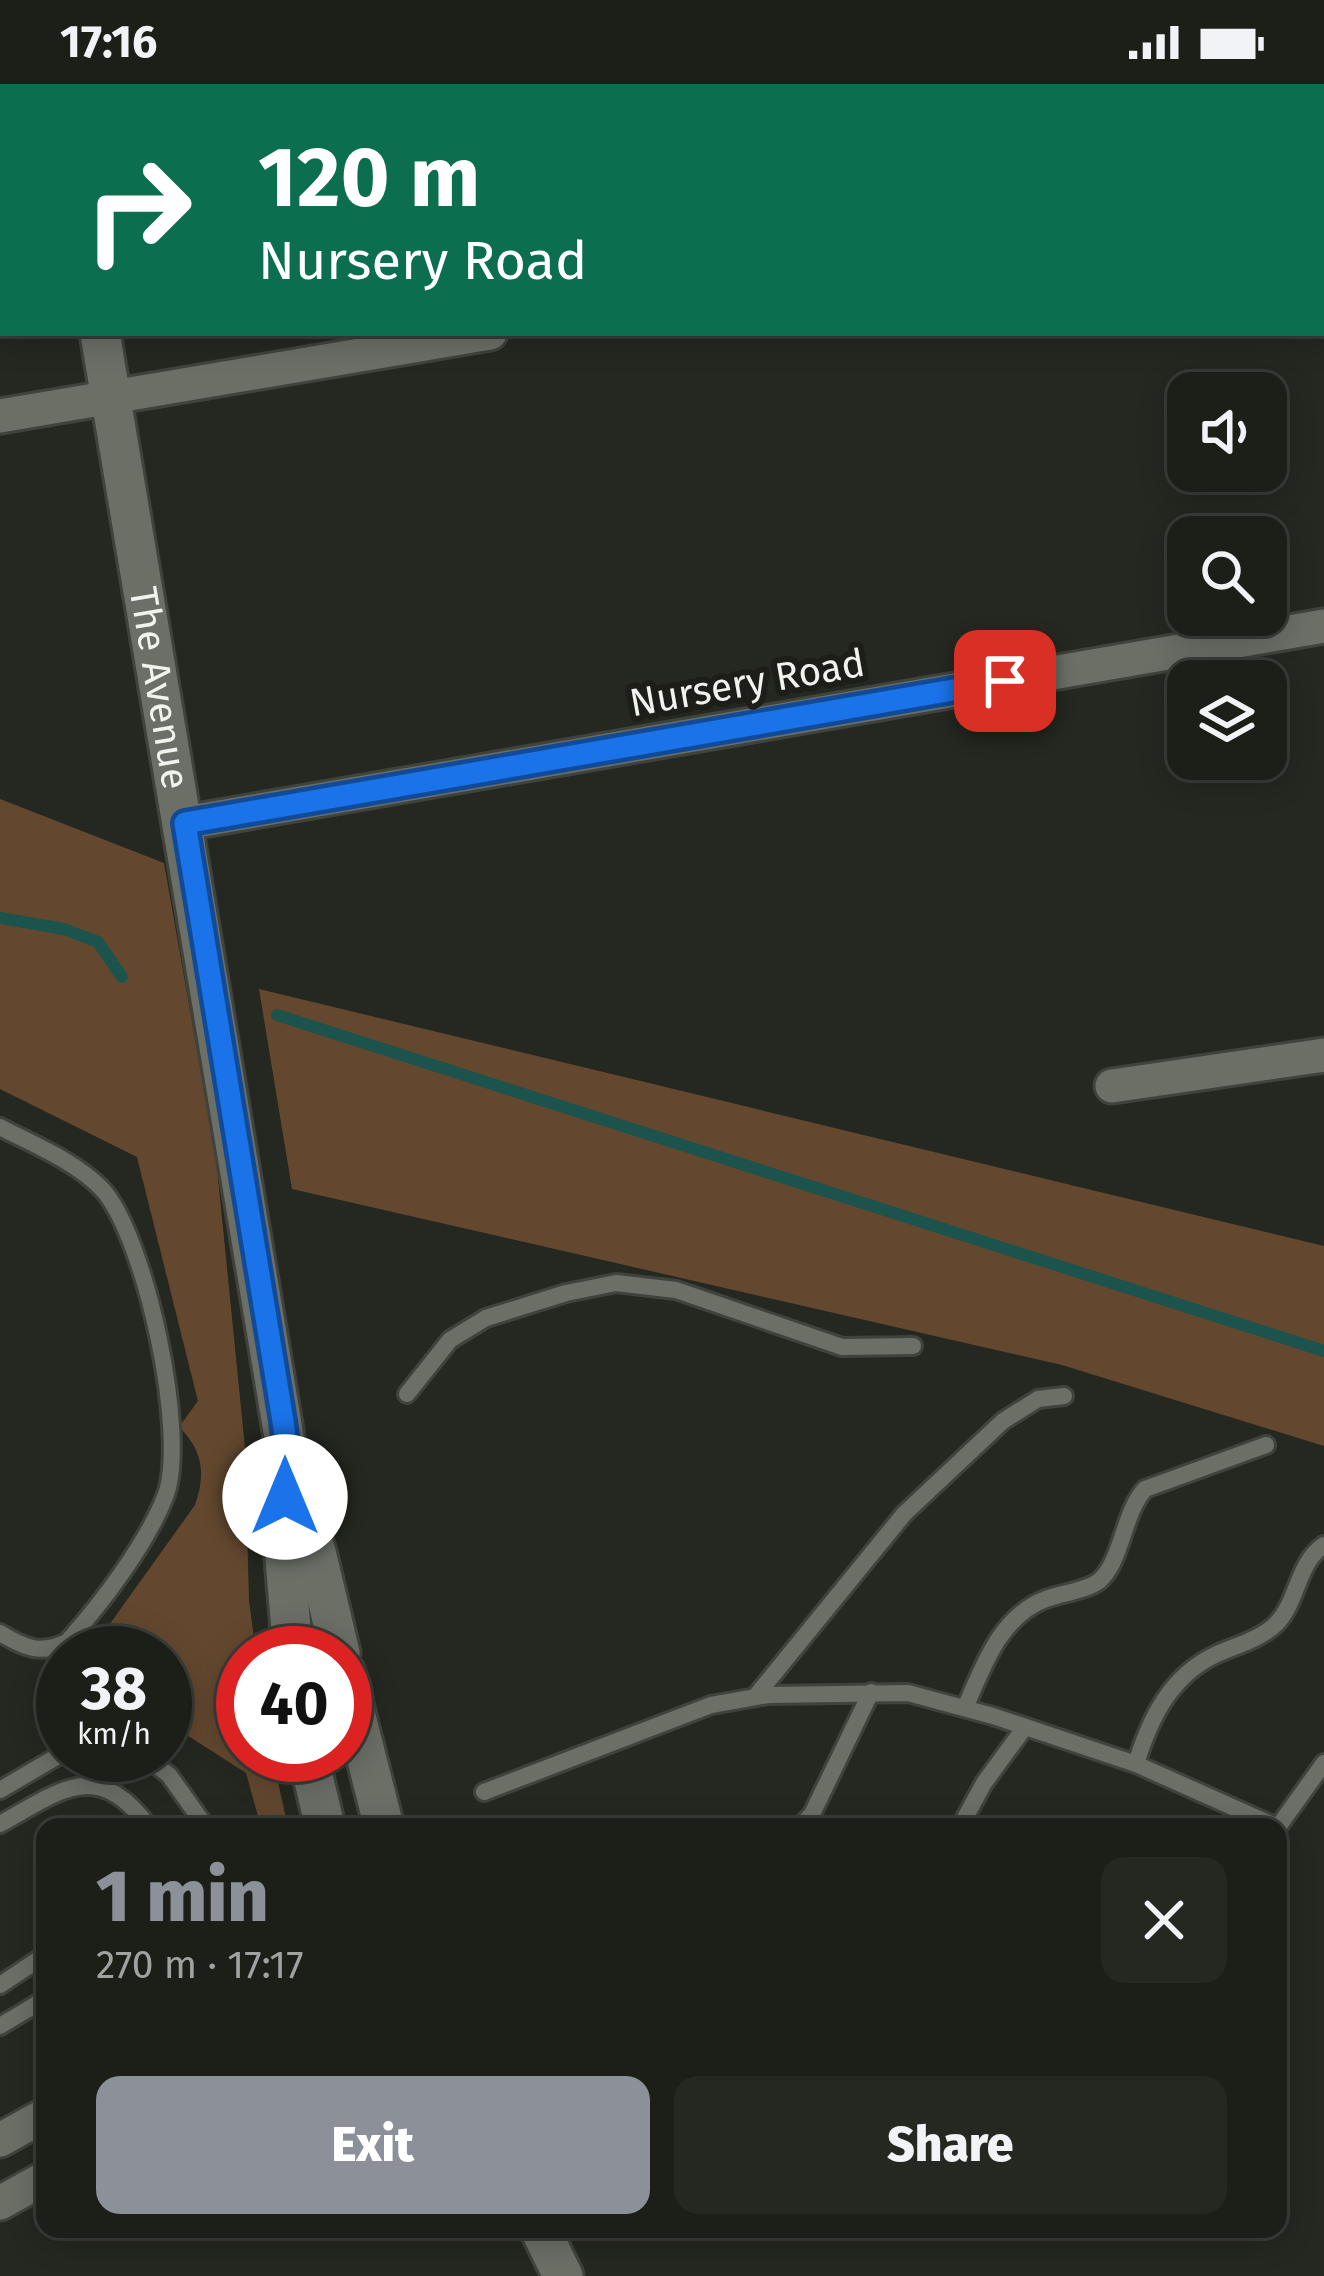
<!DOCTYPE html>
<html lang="en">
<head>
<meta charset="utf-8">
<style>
  :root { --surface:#1c1e18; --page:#252721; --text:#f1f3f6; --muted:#a0a2a2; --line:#3a3c37; --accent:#8c9099 }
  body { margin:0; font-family:"Fira Sans",sans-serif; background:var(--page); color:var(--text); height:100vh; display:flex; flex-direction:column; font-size:45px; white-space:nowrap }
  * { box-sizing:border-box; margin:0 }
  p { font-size:39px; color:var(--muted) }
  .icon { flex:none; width:66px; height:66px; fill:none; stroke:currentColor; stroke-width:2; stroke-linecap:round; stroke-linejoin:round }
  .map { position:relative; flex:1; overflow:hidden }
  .side { position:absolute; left:36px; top:1734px; width:1251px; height:420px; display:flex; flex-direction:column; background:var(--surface); border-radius:24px; box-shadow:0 6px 30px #0003,0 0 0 3px var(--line) }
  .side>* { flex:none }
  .banner { position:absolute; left:0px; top:0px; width:1326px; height:252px; box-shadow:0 6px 30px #0003,0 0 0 3px var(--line); background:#0b6e4f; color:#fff; overflow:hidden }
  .tools { position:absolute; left:1167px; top:288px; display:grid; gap:24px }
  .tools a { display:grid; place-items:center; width:120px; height:120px; border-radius:24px; background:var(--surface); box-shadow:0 6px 30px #0003,0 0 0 3px var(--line); font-size:60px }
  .speed { position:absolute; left:36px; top:1542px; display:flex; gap:24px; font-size:60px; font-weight:700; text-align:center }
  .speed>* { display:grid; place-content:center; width:156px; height:156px; border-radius:50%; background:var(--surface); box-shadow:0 6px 30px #0003,0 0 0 3px var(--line); line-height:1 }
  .speed small { font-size:30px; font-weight:400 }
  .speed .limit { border:18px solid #d22; background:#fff; color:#111 }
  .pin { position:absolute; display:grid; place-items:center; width:102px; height:102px; color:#fff; margin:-51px; border-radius:24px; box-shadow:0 6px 18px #0006 }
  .me { position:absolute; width:132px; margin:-66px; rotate:0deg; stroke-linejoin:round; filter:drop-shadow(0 0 9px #0008) }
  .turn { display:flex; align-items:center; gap:42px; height:252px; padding:0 60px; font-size:54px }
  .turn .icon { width:156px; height:156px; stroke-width:2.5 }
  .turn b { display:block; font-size:84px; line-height:102px }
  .round { display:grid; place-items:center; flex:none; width:126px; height:126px; border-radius:24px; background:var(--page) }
  .summary { display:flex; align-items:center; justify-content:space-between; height:204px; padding:0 60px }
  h1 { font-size:72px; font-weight:800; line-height:90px; color:var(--accent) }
  .action { display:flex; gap:24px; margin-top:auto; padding:24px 60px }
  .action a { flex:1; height:138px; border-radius:24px; background:var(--accent); color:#fff; font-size:48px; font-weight:800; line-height:138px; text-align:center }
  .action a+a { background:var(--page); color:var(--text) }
  .status { display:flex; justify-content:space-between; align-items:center; height:84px; padding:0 60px; background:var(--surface); direction:ltr }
  .status svg { height:33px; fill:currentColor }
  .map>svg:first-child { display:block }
  .park { fill:#63482f }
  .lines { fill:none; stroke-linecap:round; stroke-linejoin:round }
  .stream { stroke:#1c534c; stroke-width:12 }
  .service-casing { stroke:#40433c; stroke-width:22 }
  .minor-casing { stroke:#40433c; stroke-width:39 }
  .tertiary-casing { stroke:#40433c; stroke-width:45 }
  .service { stroke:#6b6f66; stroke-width:16 }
  .minor { stroke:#6b6f66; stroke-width:33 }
  .tertiary { stroke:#6b6f66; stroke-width:39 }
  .route-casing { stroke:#114b97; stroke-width:30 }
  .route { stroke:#1a73e8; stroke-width:21 }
  .labels { text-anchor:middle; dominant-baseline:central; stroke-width:12; stroke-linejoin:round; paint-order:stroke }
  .street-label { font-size:39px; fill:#f1f3ee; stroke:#1c1e17 }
</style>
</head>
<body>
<div class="status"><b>17:16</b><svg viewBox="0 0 49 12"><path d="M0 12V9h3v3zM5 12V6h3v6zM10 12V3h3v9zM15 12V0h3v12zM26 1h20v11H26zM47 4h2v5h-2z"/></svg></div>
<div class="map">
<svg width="1324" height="2192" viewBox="0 0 1324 2192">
  <rect width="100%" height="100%" fill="#252820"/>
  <!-- park -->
  <g class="park">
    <path d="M 0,715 L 164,779 L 216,1074 L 245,1364 L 249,1517 L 256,1569 L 243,1569 L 243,1671 L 272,1671 L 288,1743 L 261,1743 L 246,1689 L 165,1637 L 165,1569 L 89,1569 L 195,1421 C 206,1390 203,1366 179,1343 L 198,1317 L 137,1073 L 0,1005 Z"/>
    <polygon points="259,905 1324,1162 1324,1362 1062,1281 292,1105"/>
  </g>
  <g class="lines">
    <!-- stream -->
    <g class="stream">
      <polyline points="0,834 64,845 98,858 122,893"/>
      <polyline points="277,931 1324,1267"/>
    </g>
    <defs>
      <g id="service">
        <path d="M 0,1043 C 34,1061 75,1077 102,1105 C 145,1151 189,1354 165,1413 C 146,1461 101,1520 67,1558 C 41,1571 25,1564 0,1549"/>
        <polyline points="407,1310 450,1256 486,1234 566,1209 616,1199 676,1206 842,1263 913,1262"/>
        <polyline points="755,1613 904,1430 1003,1337 1038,1315 1064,1312"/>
        <path d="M 965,1624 C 983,1583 1000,1532 1046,1515 C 1061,1509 1086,1507 1099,1497 C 1122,1478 1123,1429 1145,1405 L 1266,1361"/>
        <polyline points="143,1671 169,1691 206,1743"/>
        <path d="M 1136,1680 C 1150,1634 1171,1591 1217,1570 C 1237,1561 1259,1556 1276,1540 C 1298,1518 1297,1479 1324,1461"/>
        <polyline points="0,1706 63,1669"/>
        <polyline points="484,1708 711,1621 768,1611 908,1609 993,1632 1136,1680 1277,1743"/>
        <path d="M 0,1740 C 60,1707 97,1673 149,1743"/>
        <polyline points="800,1743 812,1730 871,1608"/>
        <polyline points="960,1743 984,1699 1025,1643"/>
        <polyline points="1278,1743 1324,1679"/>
        <polyline points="0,1901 45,1871"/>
        <polyline points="0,1942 45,1915"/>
      </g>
      <g id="minor">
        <polyline points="1323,107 1324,107"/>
        <polyline points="0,332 490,249"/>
        <polyline points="185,739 1324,542"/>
        <polyline points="1112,1002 1324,971"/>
        <polyline points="0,2056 45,2031"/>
        <polyline points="0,2119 45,2094"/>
      </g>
      <g id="tertiary">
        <polyline points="59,0 60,3"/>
        <path id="s1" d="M 100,249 L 289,1383 L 316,1468 L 340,1569"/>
        <polyline points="286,1407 285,1475 293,1569"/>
        <polyline points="345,1589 384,1743"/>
        <polyline points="308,1671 325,1743"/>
        <polyline points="540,2145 563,2192"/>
      </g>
    </defs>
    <!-- service casing -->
    <use href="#service" class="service-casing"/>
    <!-- minor casing -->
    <use href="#minor" class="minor-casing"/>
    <!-- tertiary casing -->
    <use href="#tertiary" class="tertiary-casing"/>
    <!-- service -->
    <use href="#service" class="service"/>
    <!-- minor -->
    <use href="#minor" class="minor"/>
    <!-- tertiary -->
    <use href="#tertiary" class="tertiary"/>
  </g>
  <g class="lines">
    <defs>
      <polyline id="route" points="285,1413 289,1383 283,1337 185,739 1005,597"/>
    </defs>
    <!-- route casing -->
    <use href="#route" class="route-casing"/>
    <!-- route -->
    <use href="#route" class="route"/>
  </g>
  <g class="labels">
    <!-- street labels -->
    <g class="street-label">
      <text transform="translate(747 599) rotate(-10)">Nursery Road</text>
      <text stroke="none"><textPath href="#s1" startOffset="360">The Avenue</textPath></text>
    </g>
  </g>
</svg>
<div class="tools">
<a><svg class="icon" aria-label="sound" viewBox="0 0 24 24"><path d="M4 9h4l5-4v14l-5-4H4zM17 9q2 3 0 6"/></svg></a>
<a><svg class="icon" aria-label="search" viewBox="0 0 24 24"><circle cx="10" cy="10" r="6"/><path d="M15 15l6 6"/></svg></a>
<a><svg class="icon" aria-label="layers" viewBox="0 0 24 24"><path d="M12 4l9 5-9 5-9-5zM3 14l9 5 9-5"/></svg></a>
</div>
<div class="speed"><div>38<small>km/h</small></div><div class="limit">40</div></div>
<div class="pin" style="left:1005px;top:597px;background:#d93025"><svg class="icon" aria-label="arrive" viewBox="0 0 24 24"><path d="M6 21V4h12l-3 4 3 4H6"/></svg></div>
<svg class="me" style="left:285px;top:1413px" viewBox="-20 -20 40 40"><circle r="19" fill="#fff"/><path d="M0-13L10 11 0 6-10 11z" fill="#1a73e8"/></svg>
<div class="banner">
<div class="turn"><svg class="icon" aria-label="right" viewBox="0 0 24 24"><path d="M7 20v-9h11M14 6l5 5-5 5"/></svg><div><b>120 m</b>Nursery Road</div></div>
</div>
<section class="side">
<div class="summary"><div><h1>1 min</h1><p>270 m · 17:17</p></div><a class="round"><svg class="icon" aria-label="close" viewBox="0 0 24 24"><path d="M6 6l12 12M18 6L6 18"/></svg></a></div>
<div class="action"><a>Exit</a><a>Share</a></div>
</section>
</div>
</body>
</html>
